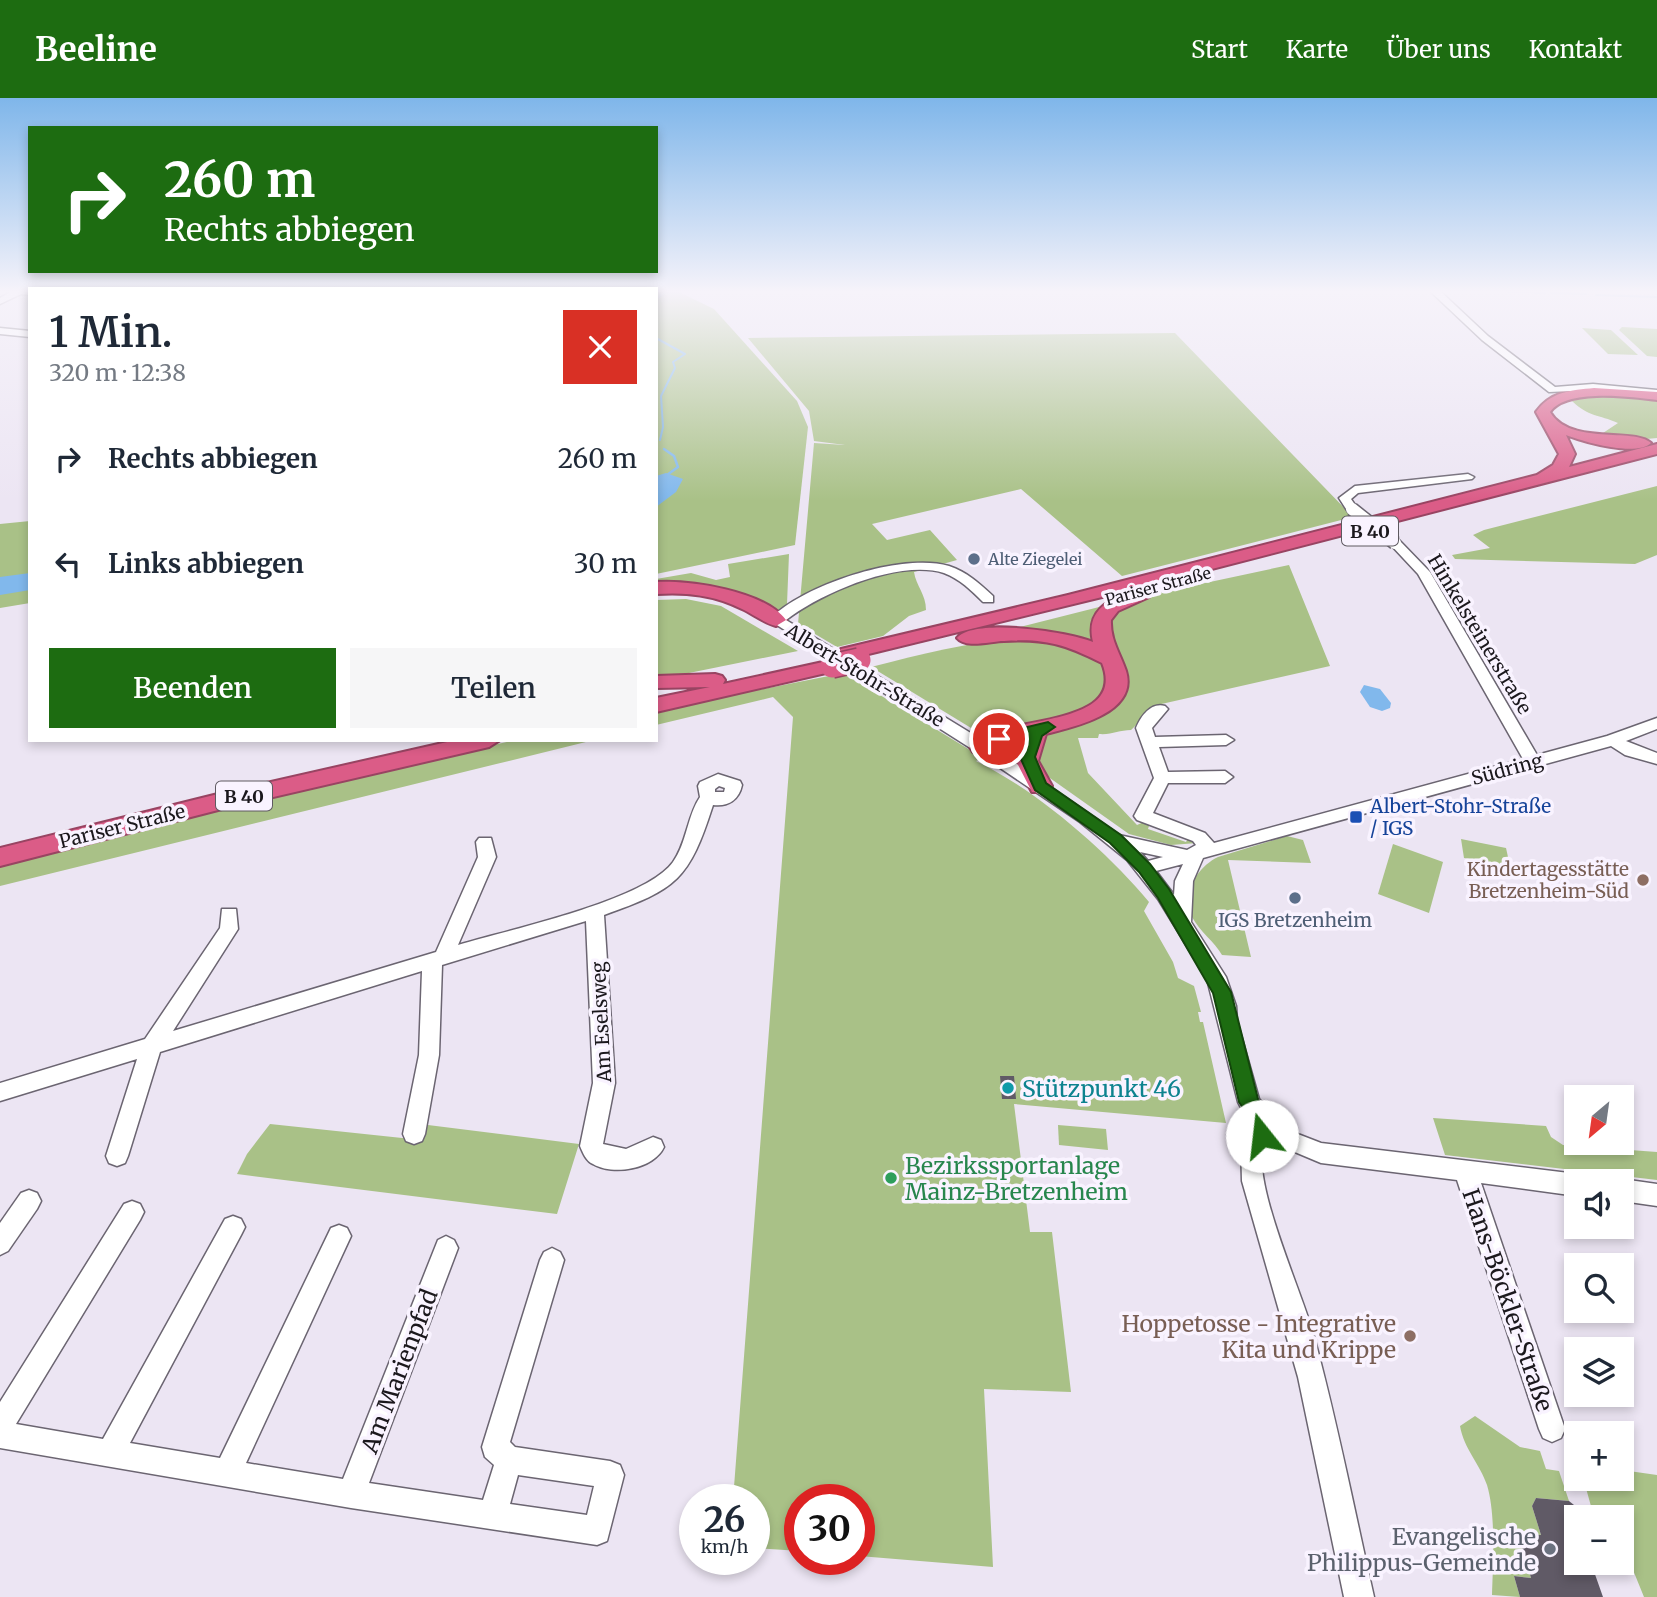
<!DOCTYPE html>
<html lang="de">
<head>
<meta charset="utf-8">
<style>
  :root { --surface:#fff; --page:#f6f6f7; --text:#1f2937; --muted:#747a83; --accent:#1d6c11 }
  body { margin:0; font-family:Merriweather,serif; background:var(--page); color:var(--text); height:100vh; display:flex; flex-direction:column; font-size:26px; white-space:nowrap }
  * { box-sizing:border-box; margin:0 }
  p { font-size:23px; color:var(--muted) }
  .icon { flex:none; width:38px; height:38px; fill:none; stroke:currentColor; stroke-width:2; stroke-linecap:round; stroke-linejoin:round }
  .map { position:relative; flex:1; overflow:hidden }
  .sheet { position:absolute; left:28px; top:189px; width:630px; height:455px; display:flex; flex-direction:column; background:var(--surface); border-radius:0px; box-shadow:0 4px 10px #0003 }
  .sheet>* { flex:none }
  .top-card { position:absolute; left:28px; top:28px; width:630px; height:147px; border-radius:0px; box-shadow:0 4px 10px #0003; background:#1d6c11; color:#fff; overflow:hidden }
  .needle { width:46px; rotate:209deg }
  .fabs { position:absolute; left:1564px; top:987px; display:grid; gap:14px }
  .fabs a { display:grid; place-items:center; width:70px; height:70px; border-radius:0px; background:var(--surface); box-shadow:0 4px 10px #0003; font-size:35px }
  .speed { position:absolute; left:679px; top:1386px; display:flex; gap:14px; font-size:35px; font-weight:700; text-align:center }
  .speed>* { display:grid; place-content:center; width:91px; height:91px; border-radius:50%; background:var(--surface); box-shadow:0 4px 10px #0003; line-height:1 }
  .speed small { font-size:18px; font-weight:400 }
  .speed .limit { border:10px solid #d22; background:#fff; color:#111 }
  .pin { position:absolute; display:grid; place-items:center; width:60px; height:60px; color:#fff; margin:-30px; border:4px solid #fff; border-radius:50%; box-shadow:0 2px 7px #0007 }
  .me { position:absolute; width:77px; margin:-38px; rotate:344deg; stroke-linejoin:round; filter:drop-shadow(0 0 5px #0008) }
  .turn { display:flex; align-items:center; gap:24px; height:147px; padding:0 21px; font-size:32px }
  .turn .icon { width:91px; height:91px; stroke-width:2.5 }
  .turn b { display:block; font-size:49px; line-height:60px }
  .round { display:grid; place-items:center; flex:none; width:74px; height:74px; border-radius:0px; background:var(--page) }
  .headline { display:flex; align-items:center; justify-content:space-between; height:119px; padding:0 21px }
  h1 { font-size:42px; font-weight:600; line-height:52px }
  .cta { display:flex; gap:14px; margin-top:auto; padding:14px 21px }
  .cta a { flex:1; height:80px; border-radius:0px; background:var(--accent); color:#fff; font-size:28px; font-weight:600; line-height:80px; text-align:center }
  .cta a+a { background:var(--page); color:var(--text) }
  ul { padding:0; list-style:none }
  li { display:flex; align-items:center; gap:21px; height:105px; padding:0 21px }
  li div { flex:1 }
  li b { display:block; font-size:26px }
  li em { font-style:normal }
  header { display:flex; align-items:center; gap:42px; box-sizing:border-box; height:98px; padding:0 35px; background:var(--accent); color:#fff }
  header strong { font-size:33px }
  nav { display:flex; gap:38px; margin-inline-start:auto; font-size:24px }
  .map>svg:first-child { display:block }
  .green { fill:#a9c187 }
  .water { fill:#81b8ec }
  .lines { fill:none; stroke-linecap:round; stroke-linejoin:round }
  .stream-far1 { stroke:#81b8ec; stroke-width:2 }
  .stream { stroke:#81b8ec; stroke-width:2.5 }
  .building { fill:#605a66 }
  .minor-casing { stroke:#6b6571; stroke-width:3 }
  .highway-casing { stroke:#984462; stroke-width:4 }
  .minor { fill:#fff; fill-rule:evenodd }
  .highway { fill:#db5c87; fill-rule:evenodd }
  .minor-bridge-casing { stroke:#6b6571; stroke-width:15; stroke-linecap:butt }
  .highway-bridge-casing { stroke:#984462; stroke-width:26; stroke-linecap:butt }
  .minor-bridge { stroke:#fff; stroke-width:12 }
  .highway-bridge { stroke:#db5c87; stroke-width:23 }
  .route { fill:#1d6c11; stroke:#13460b; stroke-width:2 }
  .service-dot { fill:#5c6f8a; stroke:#f9f3ff; stroke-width:2.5 }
  .transit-dot { fill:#1a4fb4; stroke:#f9f3ff; stroke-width:2.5 }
  .education-dot { fill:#8d6e63; stroke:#f9f3ff; stroke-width:2.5 }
  .culture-dot { fill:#0f9aa8; stroke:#f9f3ff; stroke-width:2.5 }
  .leisure-dot { fill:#2e9e5b; stroke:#f9f3ff; stroke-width:2.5 }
  .worship-dot { fill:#6b7280; stroke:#f9f3ff; stroke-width:2.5 }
  .labels { text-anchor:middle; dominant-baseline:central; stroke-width:7; stroke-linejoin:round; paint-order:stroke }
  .far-service-label { font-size:16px; fill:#4e5e75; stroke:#f9f3ff; text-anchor:start }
  .far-street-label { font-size:16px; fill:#1b181d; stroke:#f9f3ff }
  .shield { fill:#f9f3ff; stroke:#5e5a61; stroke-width:2 }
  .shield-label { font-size:18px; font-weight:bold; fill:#1b181d }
  .street-label { font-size:19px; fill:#1b181d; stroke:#f9f3ff }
  .transit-label { font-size:19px; fill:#164399; stroke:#f9f3ff; text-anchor:start }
  .education-label { font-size:19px; fill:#785e54; stroke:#f9f3ff; text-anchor:end }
  .service-label { font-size:19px; fill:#4e5e75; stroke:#f9f3ff }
  .near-culture-label { font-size:23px; fill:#0d838f; stroke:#f9f3ff; text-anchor:start }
  .near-leisure-label { font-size:23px; fill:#27864d; stroke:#f9f3ff; text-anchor:start }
  .near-street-label { font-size:23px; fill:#1b181d; stroke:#f9f3ff }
  .near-education-label { font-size:23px; fill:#785e54; stroke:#f9f3ff; text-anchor:end }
  .near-worship-label { font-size:23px; fill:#5b616d; stroke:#f9f3ff; text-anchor:end }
</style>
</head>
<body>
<header>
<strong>Beeline</strong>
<nav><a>Start</a><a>Karte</a><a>Über uns</a><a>Kontakt</a></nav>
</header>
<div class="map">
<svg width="1657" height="1499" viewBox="0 0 1657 1499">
  <rect width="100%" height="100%" fill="#ece5f3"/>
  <!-- green -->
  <g class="green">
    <polygon points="656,193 677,193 714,211 797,303 808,329 795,447 656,476"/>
    <polygon points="1622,229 1657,231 1657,259 1647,258 1619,232"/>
    <polygon points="1582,230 1611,232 1638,257 1608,256"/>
    <path d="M 1175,235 L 1353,419 L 1122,478 L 1021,391 L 872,426 L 887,442 L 930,432 L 957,462 L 914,474 C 916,488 926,496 926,512 L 909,518 L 883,538 L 837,549 L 798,526 L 814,345 L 845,347 L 814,343 L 809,313 L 748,240 Z"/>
    <path d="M 1592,298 L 1657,301 L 1657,340 L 1636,342 L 1595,336 L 1603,335 L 1618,325 C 1598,316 1590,320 1572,303 Z"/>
    <polygon points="1657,388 1657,457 1635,466 1455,461 1452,457 1490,450 1473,437 1484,432"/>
    <polygon points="30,423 30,505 0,510 0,426"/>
    <polygon points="789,456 787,506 790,509 780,514 656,487 656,481 691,475 716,482 730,479 728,466"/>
    <path d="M 1289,467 L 1330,568 L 1157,607 L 1131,632 C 1119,632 1112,637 1099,636 L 1098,640 L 1078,640 L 1088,675 L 1137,727 L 1146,723 L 1150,725 L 1148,731 L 1186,744 L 1189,739 L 1197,745 L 1171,747 L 1129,736 L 1047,678 L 1037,660 L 1040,640 L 1103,614 L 1110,516 L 1149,497 Z"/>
    <polygon points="686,501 721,508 798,553 684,576 656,576 656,502"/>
    <polygon points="1111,506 1098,547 1065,535 1008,532"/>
    <path d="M 1051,538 L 1105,564 L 1106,597 L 1075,615 L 997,635 L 985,635 L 976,633 L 871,569 C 933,553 987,540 1051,538 Z"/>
    <path d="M 844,575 L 983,660 L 976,663 C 1036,692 1106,752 1149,804 L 1144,813 L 1173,864 L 1178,880 L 1194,888 L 1201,914 L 1198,914 L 1200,924 L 1203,924 L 1226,1025 L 1014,1006 L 1030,1134 L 1052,1134 L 1071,1294 L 984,1291 L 993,1469 L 859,1458 L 859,1402 L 800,1402 L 800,1453 L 754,1450 L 754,1402 L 733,1402 L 793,619 L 773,599 L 656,627 L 656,612 Z"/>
    <polygon points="516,642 594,642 0,788 0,764 278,695"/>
    <path d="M 1287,738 L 1303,742 L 1311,765 L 1228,762 L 1251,859 L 1222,857 C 1214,843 1200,834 1192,819 C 1181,796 1197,769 1218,759 Z"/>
    <polygon points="1461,741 1506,750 1510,768 1464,760"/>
    <polygon points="1393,746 1443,764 1429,815 1378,796"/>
    <polygon points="1433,1020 1546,1028 1551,1039 1563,1047 1657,1054 1657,1082 1445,1057"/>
    <polygon points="270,1026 421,1042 428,1027 579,1046 557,1116 237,1076 247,1056"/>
    <polygon points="1058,1027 1106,1031 1108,1052 1059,1047"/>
    <path d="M 1475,1318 L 1520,1349 L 1540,1353 L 1546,1371 L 1559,1373 L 1569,1403 L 1536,1400 L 1532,1408 L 1541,1437 L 1518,1435 L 1531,1480 L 1514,1478 L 1520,1499 L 1492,1497 C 1493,1465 1496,1417 1487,1387 C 1480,1366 1464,1351 1460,1328 Z"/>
    <polygon points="1622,1372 1657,1377 1657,1499 1644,1499 1622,1445 1622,1419 1594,1419 1584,1383 1622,1381"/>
  </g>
  <!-- water -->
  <g class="water">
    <polygon points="666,375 683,381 676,394 656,409 656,378"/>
    <polygon points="30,475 30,492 0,497 0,479"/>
    <polygon points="1364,587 1380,591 1391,605 1390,610 1382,613 1370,609 1360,594"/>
  </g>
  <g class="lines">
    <!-- stream-far1 -->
    <g class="stream-far1">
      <polyline points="1504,193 1545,195"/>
      <polyline points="1551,195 1586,196"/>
      <polyline points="1596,197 1657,199"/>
      <polyline points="656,201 666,193"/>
      <polyline points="656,240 685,256 673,264 675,270 661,298 663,329 660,342"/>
    </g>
    <!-- stream -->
    <polyline class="stream" points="664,351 674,358 678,369 667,377"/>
  </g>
  <!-- building -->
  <g class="building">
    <polygon points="1000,978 1014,978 1016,1001 1002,1001"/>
    <polygon points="1536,1400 1569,1403 1589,1419 1577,1419 1577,1465 1591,1465 1603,1499 1520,1499 1514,1478 1531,1480 1518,1435 1541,1437 1532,1408"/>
  </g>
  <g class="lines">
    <defs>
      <g id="minor">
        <polygon points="12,193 30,193 30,197 21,196 0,206 0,200"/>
        <polygon points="1430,193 1440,193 1488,238 1555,289 1593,286 1657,292 1657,298 1593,292 1549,294 1482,242"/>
        <polygon points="0,230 30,233 30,239 0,236"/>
        <polygon points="1468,376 1474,379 1472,381 1358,395 1351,401 1358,411 1352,415 1348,414 1339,400 1355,388"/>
        <path d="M 1395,441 L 1399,442 L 1430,474 L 1537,657 L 1607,638 L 1657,620 L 1657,631 L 1626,643 L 1657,655 L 1657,666 L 1625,657 L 1611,648 L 1203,760 L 1193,783 L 1191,824 L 1226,879 L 1236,908 L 1237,923 L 1259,1001 L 1290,1033 L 1321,1045 L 1577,1076 L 1587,1083 L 1577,1083 L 1577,1098 L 1481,1085 L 1565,1331 L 1561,1340 L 1552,1344 L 1543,1340 L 1539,1331 L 1457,1082 L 1321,1065 L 1271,1044 L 1262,1051 C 1256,1094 1300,1190 1313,1235 C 1337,1322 1354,1411 1374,1499 L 1344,1499 L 1298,1279 L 1242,1083 L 1241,1046 L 1244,1039 L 1257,1030 L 1247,1021 L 1238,1004 L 1207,881 L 1158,801 L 1127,762 L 1080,724 L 975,653 L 769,522 C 802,487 902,454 949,468 C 967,474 979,485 993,498 L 993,504 L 983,504 C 971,492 960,481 944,475 C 899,461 821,495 786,522 L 987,645 L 1119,737 L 1187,752 L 1196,747 L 1193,743 L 1137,722 L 1134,718 L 1154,680 L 1136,630 C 1141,618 1151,604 1165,608 L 1168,611 L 1152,630 L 1155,639 L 1226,637 L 1234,642 L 1226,647 L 1159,649 L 1168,674 L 1225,673 L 1233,679 L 1225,685 L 1168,685 L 1153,715 L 1205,735 L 1214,745 L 1523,661 L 1418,476 L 1389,445 ZM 1140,754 L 1163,759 L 1148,763 ZM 1183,766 L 1175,783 L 1174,797 L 1156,773 Z"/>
        <path d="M 718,676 L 740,683 L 742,687 C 739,702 728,709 713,707 C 689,782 677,791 604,817 L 615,985 L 603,1046 L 626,1051 L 653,1039 L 661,1042 L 664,1049 C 654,1071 613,1078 593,1066 C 586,1063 583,1055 580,1048 L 593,985 L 586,823 L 442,867 L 439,957 L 425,1036 L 422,1043 L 414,1046 L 406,1043 L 403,1036 L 419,957 L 422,873 L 160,954 L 128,1058 L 125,1065 L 117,1068 L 109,1065 L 106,1058 L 137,961 L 0,1003 L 0,985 L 145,941 L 220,830 L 222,811 L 236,811 L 238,831 L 173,933 L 436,854 L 478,759 L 476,744 L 479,740 L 491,740 L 496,759 L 458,847 C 507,832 645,803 673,764 C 687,745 687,718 700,699 L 698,688 L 700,684 ZM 719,688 L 725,690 L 724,694 L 715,694 L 715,691 Z"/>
        <polygon points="1622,1081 1657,1086 1657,1108 1622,1103 1622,1083 1617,1083"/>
        <polygon points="29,1092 37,1095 41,1103 37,1111 8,1153 0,1157 0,1125 21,1095"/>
        <path d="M 132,1103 L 140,1106 L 144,1114 L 140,1122 L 16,1326 L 103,1341 L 225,1121 L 233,1118 L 241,1121 L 245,1129 L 241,1137 L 130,1345 L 220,1360 L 331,1130 L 339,1127 L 347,1130 L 351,1138 L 246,1365 L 343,1381 L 438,1142 L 446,1138 L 454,1142 L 458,1150 L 369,1385 L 483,1402 L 494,1367 L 485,1359 L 482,1349 L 540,1162 L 544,1154 L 552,1150 L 560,1154 L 564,1162 L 510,1344 L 515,1349 L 610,1363 L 620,1367 L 624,1377 L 607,1443 L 597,1447 L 351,1410 L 0,1350 L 0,1304 L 124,1106 ZM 518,1377 L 594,1388 L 587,1417 L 510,1406 Z"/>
      </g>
      <g id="highway">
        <path d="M 1594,290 L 1657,294 L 1657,302 C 1631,299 1567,290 1550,314 C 1570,348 1634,329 1651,345 C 1636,359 1584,344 1566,337 L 1575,356 L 1569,369 L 1657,346 L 1657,356 L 1142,489 L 1151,495 L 1149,499 L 1118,513 L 1111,522 C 1110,542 1120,555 1126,573 C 1139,615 1074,629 1046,636 L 1038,663 L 1052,688 L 1048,694 L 1032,694 L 1016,663 L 1022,642 L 981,656 L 973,654 L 970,649 C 992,615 1130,634 1102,565 C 1066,547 1045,540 1004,543 C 991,543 966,551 957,540 C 973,519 1070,534 1093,544 C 1085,511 1110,502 1135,491 L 848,561 L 838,555 L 841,551 L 1068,497 L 1537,377 L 1553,367 L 1559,356 L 1536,314 C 1550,294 1571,292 1594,290 Z"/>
        <path d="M 656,484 C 691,482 764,493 786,522 L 776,528 C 764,525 753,516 742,511 C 714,497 687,494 656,496 Z"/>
        <polygon points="832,562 839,564 842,568 839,572 656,614 656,600 710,589 656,590 656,578 715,576 722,578 725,582 723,586"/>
        <polygon points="456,642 500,642 489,649 222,711 0,768 0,750 222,695"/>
      </g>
    </defs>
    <!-- minor casing -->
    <use href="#minor" class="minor-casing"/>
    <!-- highway casing -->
    <use href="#highway" class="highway-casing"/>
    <!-- minor -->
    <use href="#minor" class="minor"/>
    <!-- highway -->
    <use href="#highway" class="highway"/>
    <defs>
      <polyline id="minor-bridge" points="1352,411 1395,445"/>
      <polyline id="highway-bridge" points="832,568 859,562"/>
    </defs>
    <!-- minor-bridge casing -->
    <use href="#minor-bridge" class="minor-bridge-casing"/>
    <!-- highway-bridge casing -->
    <use href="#highway-bridge" class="highway-bridge-casing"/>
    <!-- minor-bridge -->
    <use href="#minor-bridge" class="minor-bridge"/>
    <!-- highway-bridge -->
    <use href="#highway-bridge" class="highway-bridge"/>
  </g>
  <!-- sky -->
  <linearGradient id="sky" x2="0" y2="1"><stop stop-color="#7fb6ea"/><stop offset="0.48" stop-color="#f6f3fa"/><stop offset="1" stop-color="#f6f3fa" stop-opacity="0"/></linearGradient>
  <rect width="1657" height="403" fill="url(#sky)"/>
  <!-- route -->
  <polygon class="route" points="1048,624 1055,629 1042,638 1035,659 1046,685 1121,737 1150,766 1169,791 1231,894 1258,1001 1281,1032 1278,1039 1262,1048 1255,1045 1252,1038 1257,1030 1239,1004 1213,895 1158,800 1139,774 1110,745 1035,692 1020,659 1027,638 999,645 992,641 994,637"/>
  <!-- markers -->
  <g class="service-dot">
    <circle cx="974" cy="461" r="7"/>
    <circle cx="1295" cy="800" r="7"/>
  </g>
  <rect class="transit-dot" x="1349" y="712" width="14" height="14" rx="3.5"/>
  <g class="education-dot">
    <circle cx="1643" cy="782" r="7"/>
    <circle cx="1410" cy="1238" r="7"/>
  </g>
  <circle class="culture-dot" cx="1008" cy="990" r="7"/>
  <circle class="leisure-dot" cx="891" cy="1080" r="7"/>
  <circle class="worship-dot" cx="1550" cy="1451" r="7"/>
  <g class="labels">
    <!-- far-service labels -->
    <g class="far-service-label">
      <text x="988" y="461">Alte Ziegelei</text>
    </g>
    <!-- far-street labels -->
    <g class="far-street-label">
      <text transform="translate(1158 488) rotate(-15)">Pariser Straße</text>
    </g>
    <!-- shield labels -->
    <g class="shield">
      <rect x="1342" y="418.5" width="56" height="29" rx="5"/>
      <rect x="216" y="683.5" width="56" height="29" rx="5"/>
    </g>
    <g class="shield-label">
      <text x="1370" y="433">B 40</text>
      <text x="244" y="698">B 40</text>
    </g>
    <!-- street labels -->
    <g class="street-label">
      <text transform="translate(1480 536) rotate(59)">Hinkelsteinerstraße</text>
      <text transform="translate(865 577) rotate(31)">Albert-Stohr-Straße</text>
      <text transform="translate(1507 671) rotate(-15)">Südring</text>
      <text transform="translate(122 728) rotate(-14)">Pariser Straße</text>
      <text transform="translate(601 924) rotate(-93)">Am Eselsweg</text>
    </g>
    <!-- transit labels -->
    <g class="transit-label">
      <text x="1370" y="708">Albert-Stohr-Straße<tspan x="1370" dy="22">/ IGS</tspan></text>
    </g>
    <!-- education labels -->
    <g class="education-label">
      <text x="1629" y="771">Kindertagesstätte<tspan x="1629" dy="22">Bretzenheim-Süd</tspan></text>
    </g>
    <!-- service labels -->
    <g class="service-label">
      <text x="1295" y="822">IGS Bretzenheim</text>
    </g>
    <!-- near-culture labels -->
    <g class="near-culture-label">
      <text x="1022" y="990">Stützpunkt 46</text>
    </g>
    <!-- near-leisure labels -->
    <g class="near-leisure-label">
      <text x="905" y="1067">Bezirkssportanlage<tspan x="905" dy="26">Mainz-Bretzenheim</tspan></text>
    </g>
    <!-- near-street labels -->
    <g class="near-street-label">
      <text transform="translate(1508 1202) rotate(71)">Hans-Böckler-Straße</text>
      <text transform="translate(399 1273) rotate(-69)">Am Marienpfad</text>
    </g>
    <!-- near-education labels -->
    <g class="near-education-label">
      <text x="1396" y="1225">Hoppetosse - Integrative<tspan x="1396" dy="26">Kita und Krippe</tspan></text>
    </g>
    <!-- near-worship labels -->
    <g class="near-worship-label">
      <text x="1536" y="1438">Evangelische<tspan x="1536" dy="26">Philippus-Gemeinde</tspan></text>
    </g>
  </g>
</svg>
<div class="fabs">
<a><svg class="needle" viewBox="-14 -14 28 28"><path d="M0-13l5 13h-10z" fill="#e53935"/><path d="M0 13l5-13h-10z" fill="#747a83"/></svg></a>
<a><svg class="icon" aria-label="sound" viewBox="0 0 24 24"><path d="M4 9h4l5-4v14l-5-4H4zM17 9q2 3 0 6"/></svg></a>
<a><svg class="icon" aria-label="search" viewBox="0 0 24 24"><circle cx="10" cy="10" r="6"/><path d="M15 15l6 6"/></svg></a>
<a><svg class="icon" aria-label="layers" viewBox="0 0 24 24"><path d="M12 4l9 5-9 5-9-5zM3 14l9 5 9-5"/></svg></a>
<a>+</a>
<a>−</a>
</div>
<div class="speed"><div>26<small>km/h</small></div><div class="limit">30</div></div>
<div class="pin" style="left:999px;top:641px;background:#d93025"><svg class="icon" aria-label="arrive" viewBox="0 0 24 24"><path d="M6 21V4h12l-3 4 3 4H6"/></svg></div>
<svg class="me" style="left:1262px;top:1038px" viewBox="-20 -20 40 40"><circle r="19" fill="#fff"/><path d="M0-13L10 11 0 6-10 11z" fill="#1d6c11"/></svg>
<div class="top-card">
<div class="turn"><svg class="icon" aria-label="right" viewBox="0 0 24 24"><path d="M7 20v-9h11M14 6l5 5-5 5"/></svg><div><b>260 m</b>Rechts abbiegen</div></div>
</div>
<section class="sheet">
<div class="headline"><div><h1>1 Min.</h1><p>320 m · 12:38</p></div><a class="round" style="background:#d93025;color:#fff"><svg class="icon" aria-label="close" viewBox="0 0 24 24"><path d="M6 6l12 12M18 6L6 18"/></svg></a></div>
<ul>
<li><svg class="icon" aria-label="right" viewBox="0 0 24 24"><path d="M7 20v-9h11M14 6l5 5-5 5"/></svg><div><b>Rechts abbiegen</b></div><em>260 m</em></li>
<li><svg class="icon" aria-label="left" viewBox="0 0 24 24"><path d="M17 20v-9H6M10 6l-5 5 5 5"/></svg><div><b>Links abbiegen</b></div><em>30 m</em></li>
</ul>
<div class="cta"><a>Beenden</a><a>Teilen</a></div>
</section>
</div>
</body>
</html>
